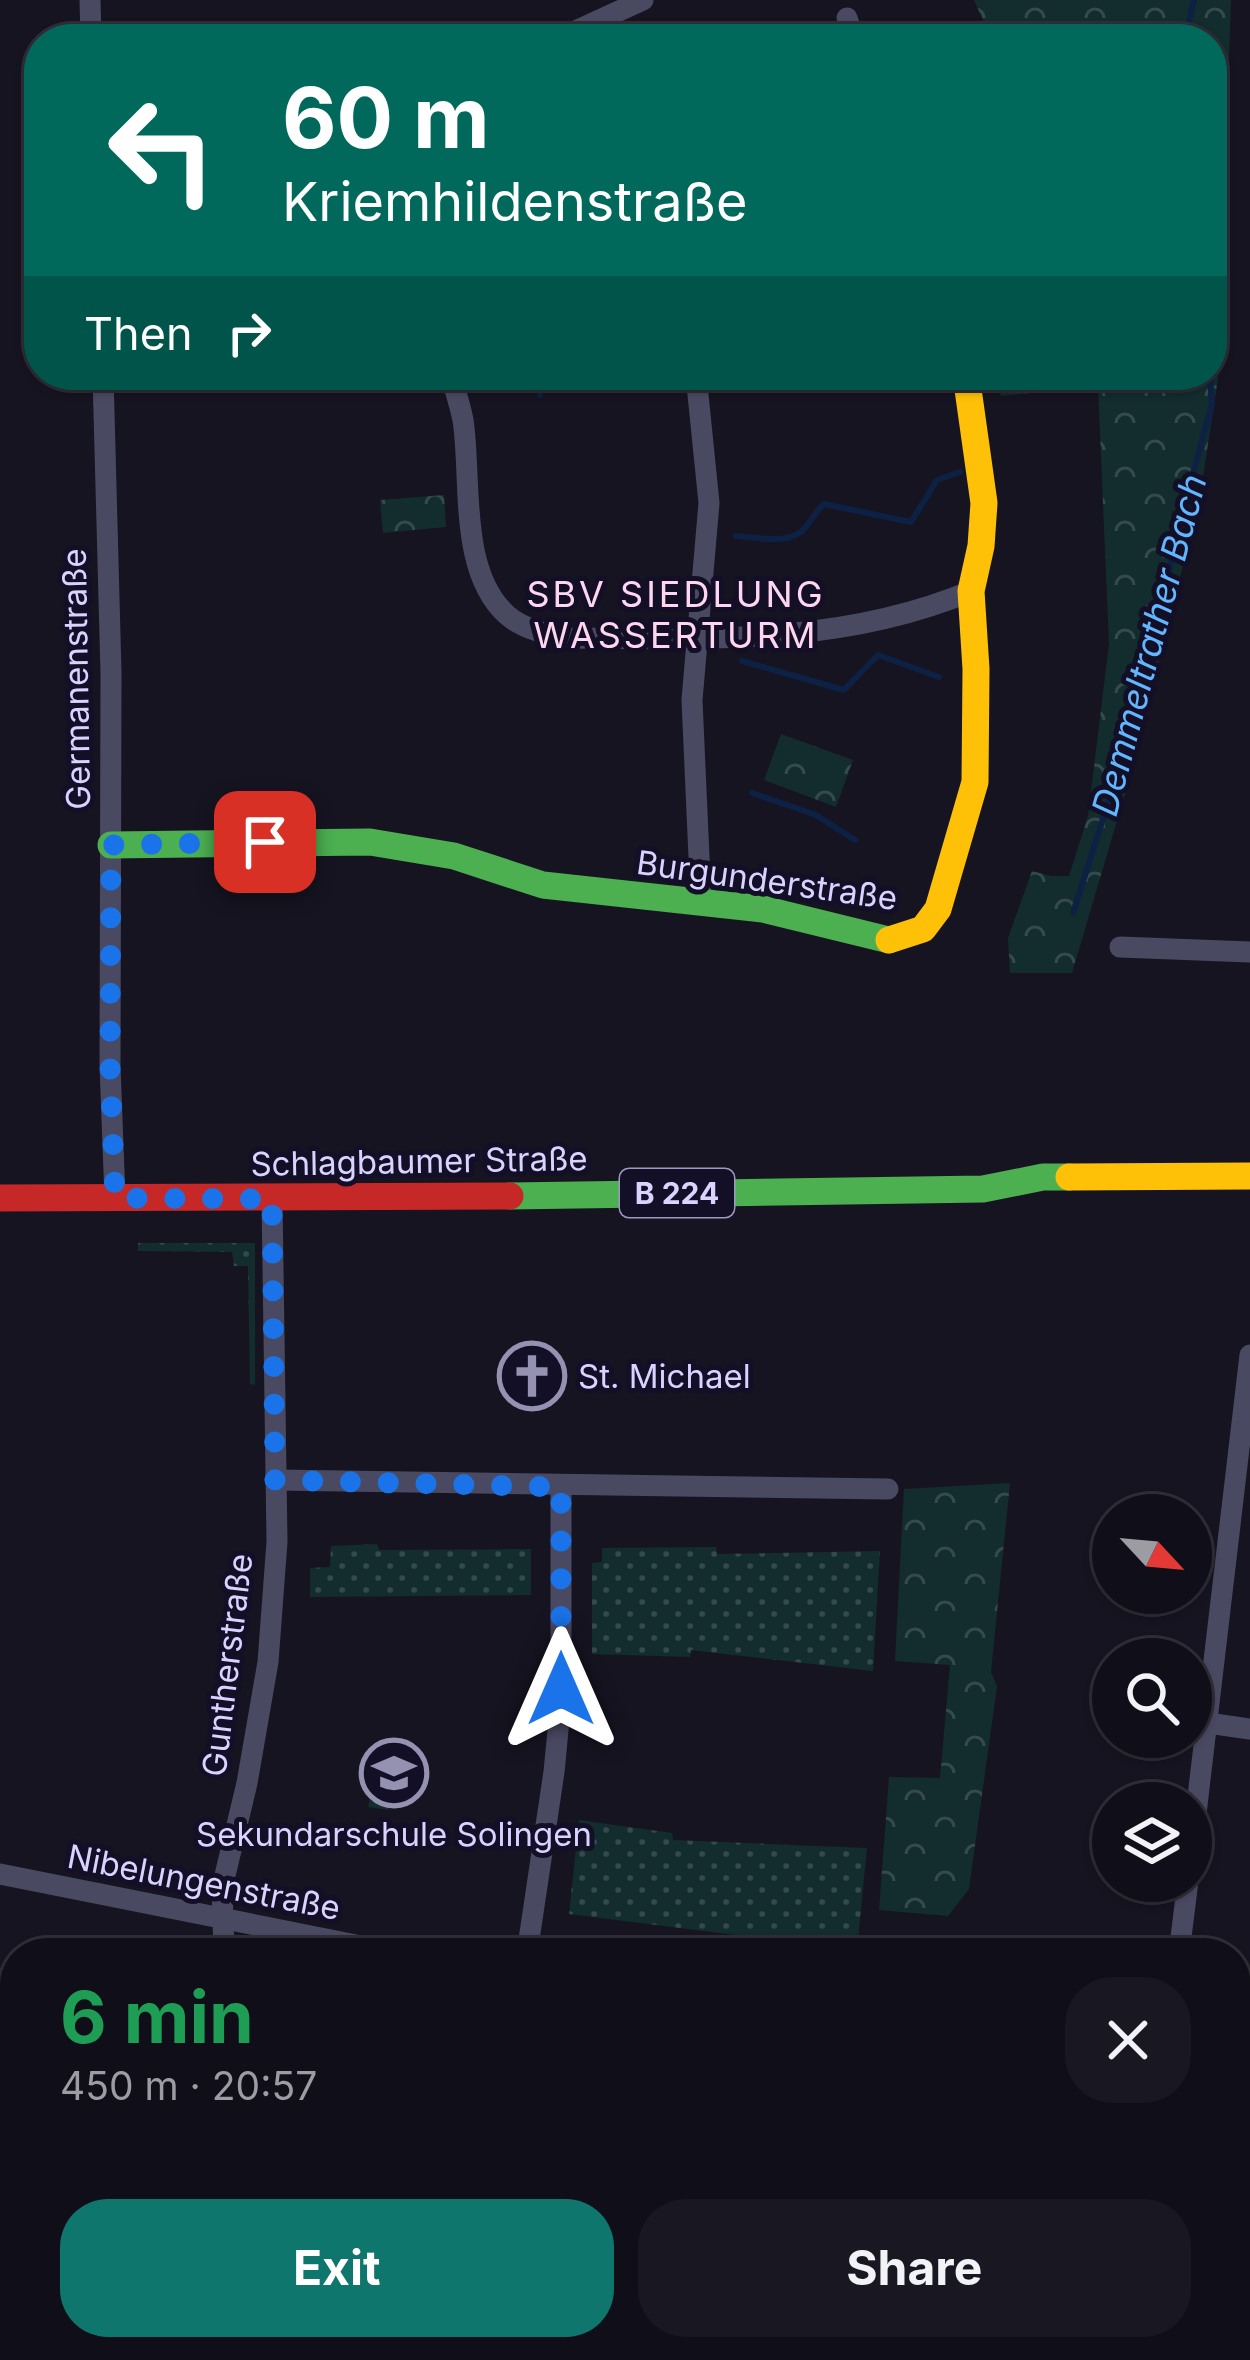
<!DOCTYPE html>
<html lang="en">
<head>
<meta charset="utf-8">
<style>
  :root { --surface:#100f19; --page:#191822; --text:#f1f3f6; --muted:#9c9ca2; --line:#302f38; --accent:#0f766e }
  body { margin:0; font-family:Inter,sans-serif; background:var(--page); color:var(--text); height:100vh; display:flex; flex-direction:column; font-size:45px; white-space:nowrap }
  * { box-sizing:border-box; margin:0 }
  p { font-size:39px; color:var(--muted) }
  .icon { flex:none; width:66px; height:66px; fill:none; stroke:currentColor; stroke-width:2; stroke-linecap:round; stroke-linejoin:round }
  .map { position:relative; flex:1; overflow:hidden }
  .side { position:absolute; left:0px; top:1938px; width:1251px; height:423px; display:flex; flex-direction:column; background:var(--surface); border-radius:48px 48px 0 0; box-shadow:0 3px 9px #0004,0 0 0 3px var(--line) }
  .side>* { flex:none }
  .guide { position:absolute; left:24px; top:24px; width:1203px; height:366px; border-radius:48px; box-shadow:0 3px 9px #0004,0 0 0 3px var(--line); background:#00695c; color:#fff; overflow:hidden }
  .needle { width:78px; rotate:116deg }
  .fabs { position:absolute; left:1092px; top:1494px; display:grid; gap:24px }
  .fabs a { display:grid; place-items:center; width:120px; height:120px; border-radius:50%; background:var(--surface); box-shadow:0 3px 9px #0004,0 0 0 3px var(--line); font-size:60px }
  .pin { position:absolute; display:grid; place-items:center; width:102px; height:102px; color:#fff; margin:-51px; border-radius:24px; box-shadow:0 6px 18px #0006 }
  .me { position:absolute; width:132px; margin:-66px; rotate:0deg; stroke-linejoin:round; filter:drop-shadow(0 0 9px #0008) }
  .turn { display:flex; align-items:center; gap:42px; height:252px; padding:0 60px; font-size:54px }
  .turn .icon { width:156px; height:156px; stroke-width:2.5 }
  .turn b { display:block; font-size:84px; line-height:102px }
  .then { display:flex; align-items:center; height:114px; padding:0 60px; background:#0003; gap:24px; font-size:45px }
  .round { display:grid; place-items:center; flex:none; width:126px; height:126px; border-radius:48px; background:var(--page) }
  .summary { display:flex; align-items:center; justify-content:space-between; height:204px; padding:0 60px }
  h1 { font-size:72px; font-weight:700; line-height:90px; color:#1e9e55 }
  .primary-button { display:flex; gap:24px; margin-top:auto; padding:24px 60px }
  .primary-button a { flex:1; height:138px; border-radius:48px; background:var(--accent); color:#fff; font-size:48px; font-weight:700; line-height:138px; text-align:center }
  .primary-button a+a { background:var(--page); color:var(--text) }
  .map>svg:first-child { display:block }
  .grass { fill:url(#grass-dots) }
  .forest { fill:url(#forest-crowns) }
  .pitch { fill:#132c2d }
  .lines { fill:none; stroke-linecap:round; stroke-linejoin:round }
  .stream { stroke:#0d2144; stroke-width:6 }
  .street { stroke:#4a4962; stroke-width:21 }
  .fast { stroke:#4caf50; stroke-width:27 }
  .slow { stroke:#ffc107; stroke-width:27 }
  .jam { stroke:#c62828; stroke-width:27 }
  .route { stroke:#1a73e8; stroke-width:21; stroke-dasharray:0 37.8 }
  .labels { text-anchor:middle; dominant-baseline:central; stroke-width:10; stroke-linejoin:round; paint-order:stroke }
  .shield { fill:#130f26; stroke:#9e99be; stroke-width:3 }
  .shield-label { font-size:30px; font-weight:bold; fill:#d9d4ff }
  .street-label { font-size:33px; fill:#d9d4ff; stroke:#130f26 }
  .poi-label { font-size:33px; fill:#d9d4ff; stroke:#130f26; text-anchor:start }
  .neighbourhood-label { font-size:36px; letter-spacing:3px; fill:#ffd6f0; stroke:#130f26 }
  .water-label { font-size:36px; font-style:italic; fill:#62b6ff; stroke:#130f26 }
</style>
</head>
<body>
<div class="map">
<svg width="1250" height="2360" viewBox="0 0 1250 2360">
  <defs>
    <pattern id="grass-dots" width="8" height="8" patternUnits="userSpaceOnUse" patternTransform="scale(3)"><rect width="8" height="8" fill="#132c2d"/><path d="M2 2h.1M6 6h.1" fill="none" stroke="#354a4c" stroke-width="1.8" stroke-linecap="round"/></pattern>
    <pattern id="forest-crowns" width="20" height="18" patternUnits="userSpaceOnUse" patternTransform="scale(3)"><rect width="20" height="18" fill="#132c2d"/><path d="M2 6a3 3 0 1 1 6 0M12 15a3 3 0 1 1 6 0" fill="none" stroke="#354a4c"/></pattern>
  </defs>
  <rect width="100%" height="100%" fill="#161421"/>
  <!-- grass -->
  <g class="grass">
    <polygon points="138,1243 255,1243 255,1385 250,1384 248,1266 234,1266 232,1252 138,1251"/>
    <polygon points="377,1544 379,1550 531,1549 531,1595 310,1597 310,1568 330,1567 331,1546"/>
    <polygon points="716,1547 717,1554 880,1551 873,1671 691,1650 690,1657 592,1654 592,1563 602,1562 602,1548"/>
    <polygon points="579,1820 672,1833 673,1840 867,1848 857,1950 759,1943 759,1938 569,1914"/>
  </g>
  <!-- forest -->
  <g class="forest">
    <polygon points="974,0 1231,0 1218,378 1200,496 1134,763 1072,973 1010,973 1008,938 1032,871 1051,876 1069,876 1088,816 1109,644 1098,386 1001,396 995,375 1212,375 1212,39 991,39"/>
    <polygon points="444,495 446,527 383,533 380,500"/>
    <polygon points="781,734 853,760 836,807 764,780"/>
    <polygon points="1010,1483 991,1672 997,1686 969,1889 948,1916 879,1910 889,1777 940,1778 950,1665 895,1661 904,1489"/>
    <polygon points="393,2346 826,2346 875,2360 390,2360"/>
  </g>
  <!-- pitch -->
  <polygon class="pitch" points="377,1758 397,1761 389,1810 368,1807"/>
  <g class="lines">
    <!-- stream -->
    <g class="stream">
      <polyline points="1185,39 1194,0"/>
      <polyline points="1212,261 1217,299 1212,348"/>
      <polyline points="536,375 540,395"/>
      <path d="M 736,536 C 756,537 790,546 805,528 C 812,520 815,512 824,504 L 911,522 L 937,480 L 960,472"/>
      <polyline points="742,661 844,690 878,655 939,677"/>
      <polyline points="752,793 816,815 855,840"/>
      <polyline points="1073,913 1145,687 1171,562 1186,519 1191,481 1212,404 1210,375"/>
    </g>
    <!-- street -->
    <g class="street">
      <polyline points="90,0 91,39"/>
      <polyline points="847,18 854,39"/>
      <polyline points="558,39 643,0"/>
      <polyline points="103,375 111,673 110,1066 115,1198"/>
      <path d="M 451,375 C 455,390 460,405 463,420 C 472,479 458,571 507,615 C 523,629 546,634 567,638 C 705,639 842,645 971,591"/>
      <polyline points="696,375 709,503 692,700 701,902"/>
      <polyline points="1120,947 1250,952"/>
      <polyline points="275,1480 888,1489"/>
      <polyline points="1208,1723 1250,1729"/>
      <polyline points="1191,1856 1250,1355"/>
      <polyline points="0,1874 396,1953"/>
      <polyline points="224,1953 222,1888 247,1783 268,1662 277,1542 272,1199"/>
      <polyline points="527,1953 554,1772 561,1699 561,1487"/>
      <polyline points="1179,1953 1188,1881"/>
      <polyline points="1236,2032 1250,2033"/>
      <polyline points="0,2122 15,2125"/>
      <polyline points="126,2360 129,2346"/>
      <polyline points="378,2360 381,2346"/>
      <polyline points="1123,2360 1125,2346"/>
    </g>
    <!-- fast -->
    <g class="fast">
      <polyline points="111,845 370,842 454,856 543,885 763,909 889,940"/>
      <polyline points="510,1196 983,1189 1043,1177 1069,1177"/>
    </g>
    <!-- slow -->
    <g class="slow">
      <polyline points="889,940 923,929 938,909 975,782 976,669 971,591 981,546 984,503 966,375"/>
      <polyline points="1069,1177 1250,1176"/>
    </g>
    <!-- jam -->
    <polyline class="jam" points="0,1198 510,1196"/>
  </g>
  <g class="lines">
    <!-- route -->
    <polyline class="route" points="265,842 111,845 110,1066 115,1198 272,1199 275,1480 561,1487 561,1689"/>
  </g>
  <!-- icons -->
  <defs>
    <symbol id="church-ring" viewBox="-11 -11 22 22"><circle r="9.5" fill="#130f26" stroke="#9591b1" stroke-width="1.5"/><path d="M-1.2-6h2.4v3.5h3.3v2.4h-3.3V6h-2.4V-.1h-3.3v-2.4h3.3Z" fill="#9591b1"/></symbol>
    <symbol id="school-ring" viewBox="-11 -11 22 22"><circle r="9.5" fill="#130f26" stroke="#9591b1" stroke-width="1.5"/><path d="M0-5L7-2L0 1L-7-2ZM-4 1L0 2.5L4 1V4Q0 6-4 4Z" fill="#9591b1"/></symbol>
  </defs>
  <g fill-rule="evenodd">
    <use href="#church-ring" x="494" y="1338" width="76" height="76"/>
    <use href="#school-ring" x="356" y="1735" width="76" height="76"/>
  </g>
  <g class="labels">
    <!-- shield labels -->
    <rect class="shield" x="620" y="1169" width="114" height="48" rx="9"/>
    <g class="shield-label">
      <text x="677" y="1193">B 224</text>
    </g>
    <!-- street labels -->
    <g class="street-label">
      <text transform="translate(76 679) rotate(-91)">Germanenstraße</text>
      <text transform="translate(767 880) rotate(8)">Burgunderstraße</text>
      <text transform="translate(419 1161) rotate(-1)">Schlagbaumer Straße</text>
      <text transform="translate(227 1665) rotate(-83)">Guntherstraße</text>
      <text transform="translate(204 1882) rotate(11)">Nibelungenstraße</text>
    </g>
    <!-- poi labels -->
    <g class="poi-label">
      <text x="578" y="1376">St. Michael</text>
      <text x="394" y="1834" text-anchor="middle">Sekundarschule Solingen</text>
    </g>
    <!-- neighbourhood labels -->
    <g class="neighbourhood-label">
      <text x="676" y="594">SBV SIEDLUNG<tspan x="676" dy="41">WASSERTURM</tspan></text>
    </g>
    <!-- water labels -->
    <g class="water-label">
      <text transform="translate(1149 645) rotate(-75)">Demmeltrather Bach</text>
    </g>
  </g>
</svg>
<div class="fabs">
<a><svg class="needle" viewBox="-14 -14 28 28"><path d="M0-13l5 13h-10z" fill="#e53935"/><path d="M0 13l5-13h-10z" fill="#9c9ca2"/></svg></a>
<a><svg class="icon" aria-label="search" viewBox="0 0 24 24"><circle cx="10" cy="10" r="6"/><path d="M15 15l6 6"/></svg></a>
<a><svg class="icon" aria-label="layers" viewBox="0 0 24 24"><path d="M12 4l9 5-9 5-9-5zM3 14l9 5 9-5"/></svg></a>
</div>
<div class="pin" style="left:265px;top:842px;background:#d93025"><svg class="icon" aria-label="arrive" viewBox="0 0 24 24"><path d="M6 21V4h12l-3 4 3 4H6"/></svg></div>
<svg class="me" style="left:561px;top:1689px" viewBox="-20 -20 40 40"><path d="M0-17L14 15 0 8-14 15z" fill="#1a73e8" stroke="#fff" stroke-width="4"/></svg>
<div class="guide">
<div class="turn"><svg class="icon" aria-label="left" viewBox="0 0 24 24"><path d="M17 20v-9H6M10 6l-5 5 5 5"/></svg><div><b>60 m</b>Kriemhildenstraße</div></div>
<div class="then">Then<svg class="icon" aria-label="right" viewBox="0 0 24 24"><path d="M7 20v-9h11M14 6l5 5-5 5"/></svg></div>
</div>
<section class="side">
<div class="summary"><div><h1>6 min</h1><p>450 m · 20:57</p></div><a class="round"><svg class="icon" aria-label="close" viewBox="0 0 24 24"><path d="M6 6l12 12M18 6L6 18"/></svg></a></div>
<div class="primary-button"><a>Exit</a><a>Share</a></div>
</section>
</div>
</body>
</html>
